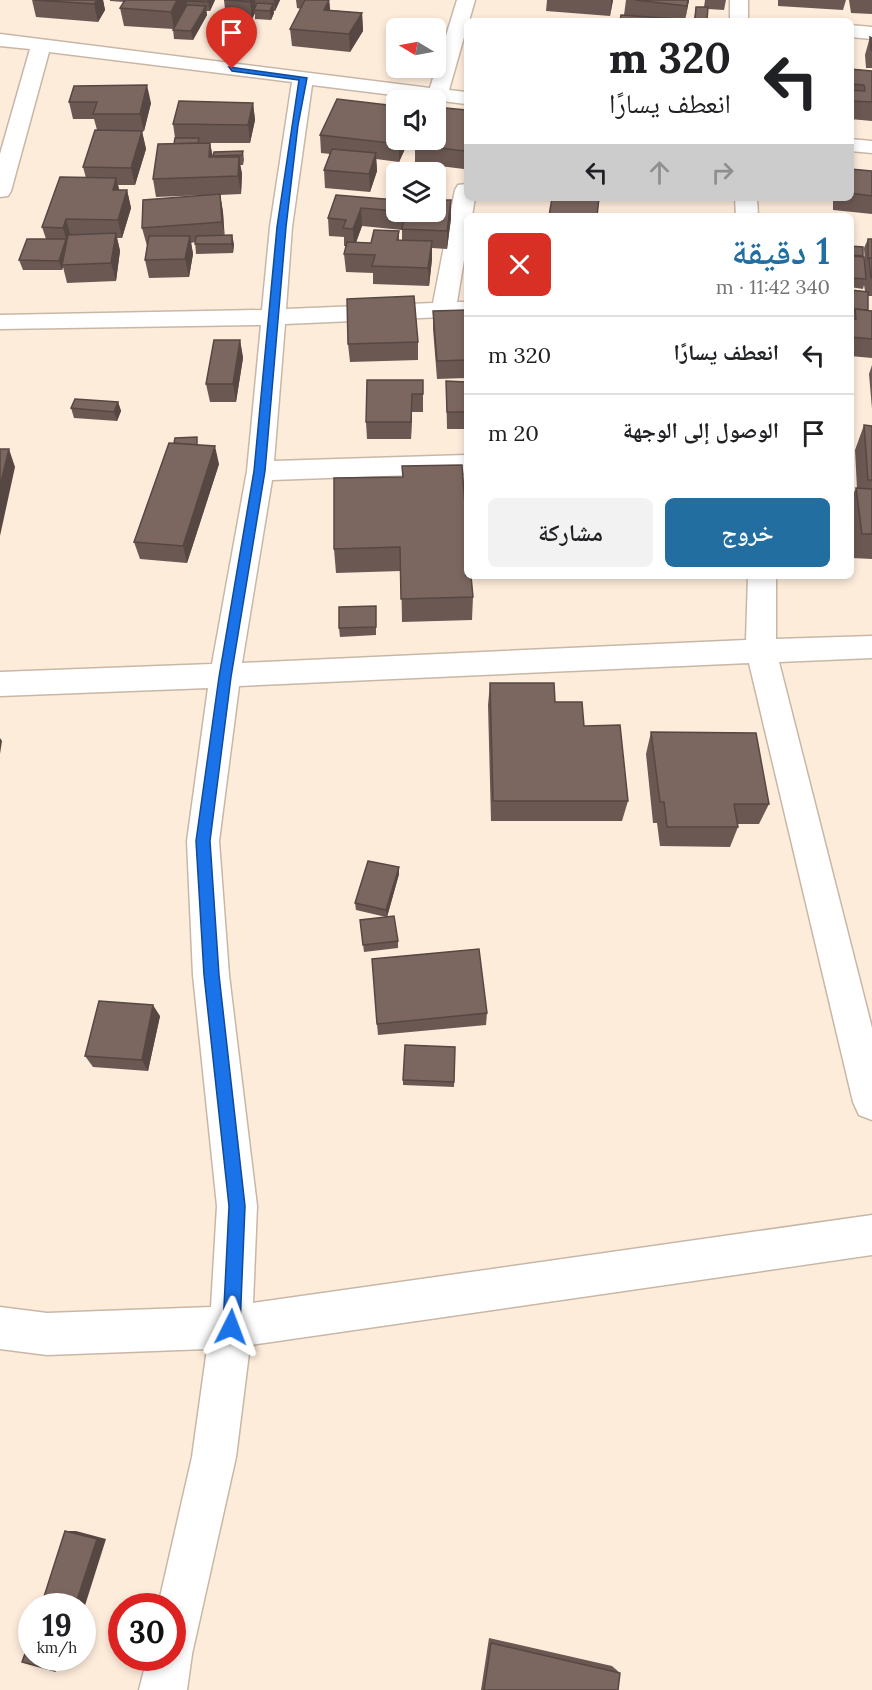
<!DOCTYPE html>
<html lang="ar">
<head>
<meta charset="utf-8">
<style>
  :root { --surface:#fff; --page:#f2f2f2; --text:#202124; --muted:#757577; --line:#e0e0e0; --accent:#226ea1 }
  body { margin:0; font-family:Lora,"Noto Naskh Arabic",serif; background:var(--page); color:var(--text); direction:rtl; height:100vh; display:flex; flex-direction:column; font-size:22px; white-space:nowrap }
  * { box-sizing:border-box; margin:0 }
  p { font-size:20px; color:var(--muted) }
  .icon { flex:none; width:33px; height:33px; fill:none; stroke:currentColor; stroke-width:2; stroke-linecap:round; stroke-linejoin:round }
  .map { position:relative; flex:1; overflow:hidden; direction:ltr }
  .side { position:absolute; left:464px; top:213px; width:390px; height:366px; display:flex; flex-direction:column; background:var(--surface); border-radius:9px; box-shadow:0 3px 9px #0003; direction:rtl }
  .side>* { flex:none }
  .banner { position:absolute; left:464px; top:18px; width:390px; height:183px; border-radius:9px; box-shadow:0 3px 9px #0003; direction:rtl; background:#fff; color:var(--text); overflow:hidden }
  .needle { width:39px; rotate:280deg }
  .controls { position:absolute; left:386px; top:18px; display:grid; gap:12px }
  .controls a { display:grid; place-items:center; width:60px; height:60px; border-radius:9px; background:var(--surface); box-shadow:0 3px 9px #0003; font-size:30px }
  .speed { position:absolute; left:18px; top:1593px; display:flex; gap:12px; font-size:30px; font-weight:700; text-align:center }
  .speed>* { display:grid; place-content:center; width:78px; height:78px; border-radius:50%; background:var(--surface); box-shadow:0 3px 9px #0003; line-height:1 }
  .speed small { font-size:15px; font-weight:400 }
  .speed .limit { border:9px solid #d22; background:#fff; color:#111 }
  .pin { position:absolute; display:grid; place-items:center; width:51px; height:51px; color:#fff; margin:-62px -26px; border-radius:50% 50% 50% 0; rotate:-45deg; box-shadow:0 0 6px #0007 }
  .pin .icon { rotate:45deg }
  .me { position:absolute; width:66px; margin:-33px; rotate:3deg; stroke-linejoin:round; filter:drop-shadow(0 0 4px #0008) }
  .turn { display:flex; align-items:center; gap:21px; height:126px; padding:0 24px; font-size:27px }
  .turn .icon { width:78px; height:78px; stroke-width:2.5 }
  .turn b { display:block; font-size:42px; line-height:51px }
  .lanes { display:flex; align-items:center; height:57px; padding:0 24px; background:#0003; justify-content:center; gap:30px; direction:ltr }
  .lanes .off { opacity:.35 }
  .round { display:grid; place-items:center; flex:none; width:63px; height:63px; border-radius:9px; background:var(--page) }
  .overview { display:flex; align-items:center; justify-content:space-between; height:102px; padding:0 24px }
  h1 { font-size:36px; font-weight:600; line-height:45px; color:var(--accent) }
  .button { display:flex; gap:12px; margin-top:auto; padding:12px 24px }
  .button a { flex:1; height:69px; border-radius:9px; background:var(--accent); color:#fff; font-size:24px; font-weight:600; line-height:69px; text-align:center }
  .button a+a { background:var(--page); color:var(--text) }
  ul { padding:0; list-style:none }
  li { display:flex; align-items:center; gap:18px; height:78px; padding:0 24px; border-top:2px solid var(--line) }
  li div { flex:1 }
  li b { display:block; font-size:22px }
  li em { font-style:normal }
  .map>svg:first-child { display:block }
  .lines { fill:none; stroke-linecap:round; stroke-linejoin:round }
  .minor-casing { stroke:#c8b7a7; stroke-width:3 }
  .minor { fill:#fff; fill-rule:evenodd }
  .wall { fill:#6b5853; fill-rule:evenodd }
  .shaded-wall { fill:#574743 }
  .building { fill:#7c6660; stroke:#574743; stroke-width:1.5 }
  .route { fill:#1a73e8; stroke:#114b97; stroke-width:1.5 }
</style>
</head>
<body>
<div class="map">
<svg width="872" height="1690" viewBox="0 0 872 1690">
  <rect width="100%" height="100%" fill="#feecdb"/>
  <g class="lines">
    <defs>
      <g id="minor">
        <polygon points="457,0 475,0 469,21 466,21 466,30 449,90 466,92 466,104 312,85 292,227 286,309 433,303 455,190 458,185 466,184 466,198 475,198 472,216 466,216 466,248 457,302 466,302 466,316 285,324 274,461 466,455 466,473 272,480 242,663 746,640 748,576 776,576 776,639 872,636 872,658 779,662 872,1028 872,1120 859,1115 853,1102 749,663 239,686 219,841 229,975 257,1206 253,1303 872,1215 872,1255 250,1345 236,1457 192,1654 187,1690 139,1690 147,1658 172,1658 172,1606 158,1606 192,1457 207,1349 47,1355 0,1349 0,1307 47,1313 211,1307 217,1206 193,975 187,841 208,688 0,696 0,672 212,664 247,471 261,325 0,329 0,315 262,310 270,227 292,82 49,52 11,191 8,196 0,197 0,154 30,49 0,46 0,34 430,88"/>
        <rect x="730" y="0" width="18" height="21"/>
        <polygon points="850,25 872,27 872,39 850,37"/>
        <polygon points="850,139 872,141 872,153 850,151"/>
        <polygon points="735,198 757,198 758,216 736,216"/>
      </g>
    </defs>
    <!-- minor casing -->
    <use href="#minor" class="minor-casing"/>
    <!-- minor -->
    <use href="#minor" class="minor"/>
  </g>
  <!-- wall -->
  <g class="wall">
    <polygon points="32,0 103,0 105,10 98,22 36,17"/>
    <polygon points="110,0 215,0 210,11 206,11 207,15 193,40 174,39 173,29 124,26 120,8 124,2 110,1"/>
    <polygon points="224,0 280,0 275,11 273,11 274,13 271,20 255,19 255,13 252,19 226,18"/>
    <polygon points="296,0 329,0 330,10 362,13 363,31 350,52 292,46 290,29 301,9 297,8"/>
    <polygon points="547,0 613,0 610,16 546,11"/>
    <polygon points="626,0 689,0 685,20 694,20 696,7 704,7 705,0 726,0 724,10 708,9 707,21 620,21 624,15"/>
    <polygon points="778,0 846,0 843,10 778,6"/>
    <polygon points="849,0 872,0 872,14 851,13"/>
    <polygon points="850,36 853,63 851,69 872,71 872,121 850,119"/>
    <polygon points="870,37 872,38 872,68 866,68 865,55"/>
    <polygon points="74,86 151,103 144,131 142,132 146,149 135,185 118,185 119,190 127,190 131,208 122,238 117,238 120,251 116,281 67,283 63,267 62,270 23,270 19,260 46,239 42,227 86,178 83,167 97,130 94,119 73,119 69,102"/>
    <polygon points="253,103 255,120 250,143 210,143 213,157 214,157 214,152 243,151 244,160 243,165 240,165 242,174 241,194 220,195 223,212 224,235 234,244 233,253 196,254 195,242 191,243 193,254 189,277 149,278 145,260 147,246 142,228 208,195 156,197 153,179 174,144 175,138 173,124"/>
    <polygon points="466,110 464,169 415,163 415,145"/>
    <polygon points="320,135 396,140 409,140 399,162 376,159 377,171 370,192 325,188 324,170 330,154 321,153"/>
    <polygon points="850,169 872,171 872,214 833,210 833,201 815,199 815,198 850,198"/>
    <path d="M 336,195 L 396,212 L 451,200 L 451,218 L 447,249 L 432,248 L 432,259 L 429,286 L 373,284 L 373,273 L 346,272 L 344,254 L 346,246 L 344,246 L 344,237 L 329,236 L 328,218 ZM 362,226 L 402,230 L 402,240 L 399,240 L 399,231 L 371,243 L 356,243 Z"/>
    <polygon points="868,239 872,239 872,296 868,296 868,310 872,311 872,358 850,356 850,290 865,291 864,285 863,289 850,287 850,246 863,256 863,257 865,264 864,248"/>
    <polygon points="466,310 466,378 437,379 433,329 433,311"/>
    <polygon points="240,340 243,358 236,402 210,402 206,384"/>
    <polygon points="418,342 418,360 350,362 348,344"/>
    <polygon points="872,365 872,409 869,374"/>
    <polygon points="423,380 423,412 412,412 411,439 367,439 366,422"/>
    <polygon points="446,381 466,382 466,429 447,429"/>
    <polygon points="118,402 121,411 117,421 74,418 71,408"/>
    <polygon points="864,425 872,426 872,559 852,558 850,548 850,501 856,488 857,489 855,450"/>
    <polygon points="199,445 219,464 187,563 140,559 134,542"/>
    <polygon points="334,478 473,597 472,620 402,622 401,571 336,573 334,549"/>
    <polygon points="612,576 705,576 704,578 613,579"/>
    <polygon points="376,606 376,635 340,637 339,628"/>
    <polygon points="490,683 555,702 584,726 628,801 622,821 491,821 488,705"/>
    <polygon points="651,732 769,804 759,824 738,824 738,827 730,847 660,846 657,823 653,823 646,754"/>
    <polygon points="399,867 399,874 387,917 398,941 398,948 364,952 360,920 386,917 356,910 355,903"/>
    <polygon points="487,1013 486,1025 378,1035 377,1024"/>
    <polygon points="160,1016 148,1071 93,1067 85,1056"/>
    <polygon points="455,1047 454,1087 403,1085 403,1080"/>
    <polygon points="489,1638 612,1666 620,1673 618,1690 481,1690"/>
  </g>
  <!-- shaded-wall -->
  <g class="shaded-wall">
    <polygon points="91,0 103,0 105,10 98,22 94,4"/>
    <polygon points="177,0 190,0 187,1 187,5 174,29 171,12"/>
    <polygon points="209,0 215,0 210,11 208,2"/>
    <polygon points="250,0 255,0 256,10 254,10 255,13 252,19 250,2"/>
    <polygon points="274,0 280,0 275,11"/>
    <polygon points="329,0 331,17 324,10"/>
    <polygon points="611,0 613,0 610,16"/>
    <polygon points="688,0 689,0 685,21 687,6"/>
    <polygon points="273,4 274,13 271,20 270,11"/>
    <polygon points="206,6 207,15 193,40 191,31"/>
    <polygon points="362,13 363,31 350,52 349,34"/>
    <polygon points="147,85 151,103 144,131 140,114"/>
    <polygon points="253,103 255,120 250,143 248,125"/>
    <polygon points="142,131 146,149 135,185 131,168"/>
    <polygon points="401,140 409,140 399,162 399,144"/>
    <polygon points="210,143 213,160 209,157"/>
    <polygon points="466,143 466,160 464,169 464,151"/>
    <polygon points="376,153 377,171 370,192 369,174"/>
    <polygon points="239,157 242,174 241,194 238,176"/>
    <polygon points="116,178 121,196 113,190"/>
    <polygon points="127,190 131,208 122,238 118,220"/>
    <polygon points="220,194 223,212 225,240 222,222"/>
    <polygon points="451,200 451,218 447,249 447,231"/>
    <polygon points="361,208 362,226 354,247 353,229"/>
    <polygon points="66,219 71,237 68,246 63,228"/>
    <polygon points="116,233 120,251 116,281 111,263"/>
    <polygon points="232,235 234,244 233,253 232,244"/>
    <polygon points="190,236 193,254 189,277 185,259"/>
    <polygon points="66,239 68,249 62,265 63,267 62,270 59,261"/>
    <polygon points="432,241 432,259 429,286 428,268"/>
    <polygon points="240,340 243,358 236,402 233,384"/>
    <polygon points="412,394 412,412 411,439 411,422"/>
    <polygon points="118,402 121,411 117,421 114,412"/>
    <polygon points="215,446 219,464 187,563 183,546"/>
    <polygon points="9,449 15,467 0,536 0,486"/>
    <polygon points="0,738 2,741 0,754"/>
    <polygon points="399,867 399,874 387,917 386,910"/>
    <polygon points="153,1005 160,1016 148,1071 142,1060"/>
    <polygon points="65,1531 76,1531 106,1539 82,1615 82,1606 75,1606"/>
    <polygon points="59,1658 69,1658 66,1667 55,1671"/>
  </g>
  <!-- building -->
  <g class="building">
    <polygon points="34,0 97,0 94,4"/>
    <polygon points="125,0 177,0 171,12 120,8"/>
    <polygon points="187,0 209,0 208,2 187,1"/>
    <polygon points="224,0 250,0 250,2"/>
    <polygon points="305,0 329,0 324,10 362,13 349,34 290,29"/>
    <polygon points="635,0 688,0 687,6"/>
    <polygon points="257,3 273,4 270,11 254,10"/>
    <polygon points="187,5 206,6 191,31 173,30"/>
    <polygon points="696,7 708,7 707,20 695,19"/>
    <polygon points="621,15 705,21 620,21"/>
    <polygon points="850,36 851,36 853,63 850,63"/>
    <polygon points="870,37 872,38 872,50 871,50"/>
    <polygon points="850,69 872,71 872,102 850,101 850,90 865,91 864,85 850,84"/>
    <polygon points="147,85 140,114 93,114 97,102 69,102 74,86"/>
    <polygon points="337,99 396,106 396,140 401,140 399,144 320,135"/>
    <polygon points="179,101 253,103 248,125 173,124"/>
    <polygon points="435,107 466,110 466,143 464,151 415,145 417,140 435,140"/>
    <polygon points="95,130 142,131 131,168 83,167"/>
    <polygon points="175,138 199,138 198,143 174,144"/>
    <polygon points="210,143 209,157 239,157 238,176 153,179 158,144"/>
    <polygon points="332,149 376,153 369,174 324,170"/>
    <polygon points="243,151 242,155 213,156 214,152"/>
    <polygon points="850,169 872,171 872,196 850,193"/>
    <polygon points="60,177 116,178 113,190 127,190 118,220 66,219 63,228 42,227"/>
    <polygon points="220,194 222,222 142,228 143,200"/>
    <polygon points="336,195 396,200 396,211 361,208 353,229 343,228 346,220 328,218"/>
    <polygon points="552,198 599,198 597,216 549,216"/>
    <polygon points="435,200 451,200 447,231 402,229 405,212 435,212"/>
    <polygon points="374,230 399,231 397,240 432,241 428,268 372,266 375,255 344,254 347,242 371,243"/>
    <polygon points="116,233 111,263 62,265 68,235"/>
    <polygon points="232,235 232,244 195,244 196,236"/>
    <polygon points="149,236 190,236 185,259 145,260"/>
    <polygon points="27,239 66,239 59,261 19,260"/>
    <polygon points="868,239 872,239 872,258 869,258 868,260"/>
    <polygon points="850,246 863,247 863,256 850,255"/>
    <polygon points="850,256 864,257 866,279 850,278"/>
    <polygon points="869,258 872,258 872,278 871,278"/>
    <polygon points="850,290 868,292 868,310 855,309 854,313 850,313"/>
    <polygon points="414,296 418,342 348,344 347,299"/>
    <polygon points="855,309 872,311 872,339 850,337 850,319 856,319"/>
    <polygon points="466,310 466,360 437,361 433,311"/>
    <polygon points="214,340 240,340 233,384 206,384"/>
    <polygon points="367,380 423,380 423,394 412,394 411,422 366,422"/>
    <polygon points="446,381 466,382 466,412 447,412"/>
    <polygon points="75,399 118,402 114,412 71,408"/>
    <polygon points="864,425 872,426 872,480 868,480"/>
    <polygon points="197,437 197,445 174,443 175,438"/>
    <polygon points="169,443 215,446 183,546 134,542"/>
    <polygon points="0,449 9,449 0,486"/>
    <polygon points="462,465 466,519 466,576 471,576 473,597 401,599 400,547 334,549 334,478 403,477 402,466"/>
    <polygon points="856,488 872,489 872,534 862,534"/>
    <polygon points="376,606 376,627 339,628 339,607"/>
    <polygon points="490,683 554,683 555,702 582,702 584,726 620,725 628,801 493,801"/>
    <polygon points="651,732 756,733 769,804 734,804 738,827 667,827 664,802 660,802"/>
    <polygon points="368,861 399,867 386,910 355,903"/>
    <polygon points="394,916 398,941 363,945 360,920"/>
    <polygon points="479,949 487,1013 377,1024 372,959"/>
    <polygon points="99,1001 153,1005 142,1060 85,1056"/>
    <polygon points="405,1045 455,1047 454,1082 403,1080"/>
    <polygon points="65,1531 97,1539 75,1606 41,1606"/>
    <polygon points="32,1634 32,1658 59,1658 55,1671 22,1662"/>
    <polygon points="491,1643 620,1673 618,1690 484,1690"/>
  </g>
  <!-- route -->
  <polygon class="route" points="229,67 307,78 298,125 286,227 265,471 231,677 210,841 219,975 245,1206 240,1327 237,1333 231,1335 225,1333 223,1327 229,1206 204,975 196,841 219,677 254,471 277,227 299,80 232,71"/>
</svg>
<div class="controls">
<a><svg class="needle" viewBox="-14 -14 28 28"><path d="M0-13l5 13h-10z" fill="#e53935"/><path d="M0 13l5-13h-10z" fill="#757577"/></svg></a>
<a><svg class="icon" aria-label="sound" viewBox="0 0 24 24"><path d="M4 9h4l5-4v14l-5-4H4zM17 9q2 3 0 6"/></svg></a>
<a><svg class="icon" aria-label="layers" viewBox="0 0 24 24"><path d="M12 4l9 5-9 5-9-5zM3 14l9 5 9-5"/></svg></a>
</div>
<div class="speed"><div>19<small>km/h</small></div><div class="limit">30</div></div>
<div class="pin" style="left:232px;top:69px;background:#d93025"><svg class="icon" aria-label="arrive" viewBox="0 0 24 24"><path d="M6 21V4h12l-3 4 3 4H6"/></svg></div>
<svg class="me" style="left:231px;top:1327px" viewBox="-20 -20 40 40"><path d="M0-17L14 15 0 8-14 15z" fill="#1a73e8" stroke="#fff" stroke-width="4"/></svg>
<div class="banner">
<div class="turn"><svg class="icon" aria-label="left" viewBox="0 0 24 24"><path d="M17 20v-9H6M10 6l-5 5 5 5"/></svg><div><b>320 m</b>انعطف يسارًا</div></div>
<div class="lanes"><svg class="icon" aria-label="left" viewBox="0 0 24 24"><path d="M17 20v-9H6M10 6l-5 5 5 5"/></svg><svg class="icon off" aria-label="ahead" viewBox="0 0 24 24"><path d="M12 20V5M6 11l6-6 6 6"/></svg><svg class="icon off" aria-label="right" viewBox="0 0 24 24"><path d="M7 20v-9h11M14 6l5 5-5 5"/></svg></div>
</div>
<section class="side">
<div class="overview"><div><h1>1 دقيقة</h1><p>340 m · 11:42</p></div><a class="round" style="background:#d93025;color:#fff"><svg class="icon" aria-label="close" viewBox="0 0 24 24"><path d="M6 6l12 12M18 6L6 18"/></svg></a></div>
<ul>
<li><svg class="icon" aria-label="left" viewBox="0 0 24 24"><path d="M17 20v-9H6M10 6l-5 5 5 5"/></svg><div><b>انعطف يسارًا</b></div><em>320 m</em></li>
<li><svg class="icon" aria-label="arrive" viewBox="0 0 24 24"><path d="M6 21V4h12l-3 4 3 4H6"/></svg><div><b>الوصول إلى الوجهة</b></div><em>20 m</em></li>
</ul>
<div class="button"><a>خروج</a><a>مشاركة</a></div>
</section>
</div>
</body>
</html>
